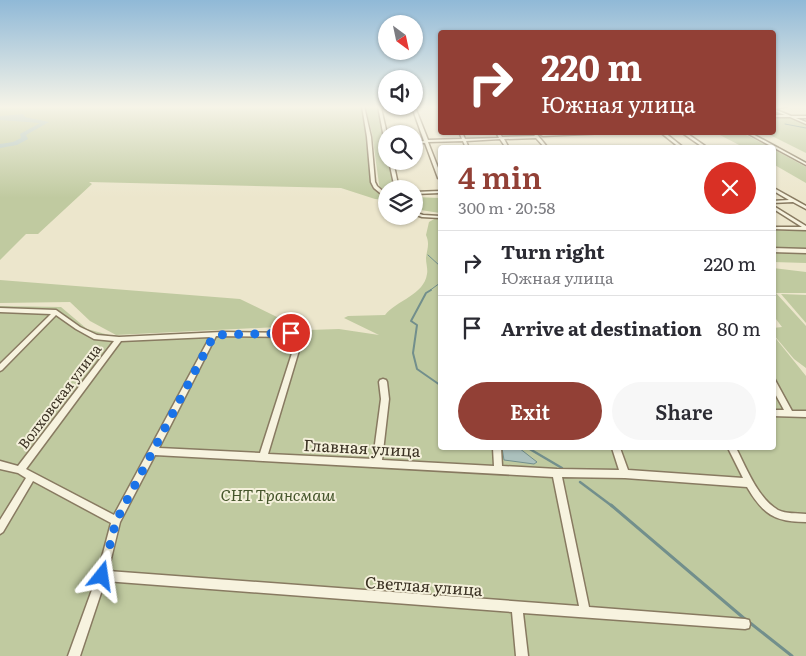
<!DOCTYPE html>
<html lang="en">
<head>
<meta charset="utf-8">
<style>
  :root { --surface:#fff; --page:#f7f7f7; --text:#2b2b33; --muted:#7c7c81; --line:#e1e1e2; --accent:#924036 }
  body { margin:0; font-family:Literata,serif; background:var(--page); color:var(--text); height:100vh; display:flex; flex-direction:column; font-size:19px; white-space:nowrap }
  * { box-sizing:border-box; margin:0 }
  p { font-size:16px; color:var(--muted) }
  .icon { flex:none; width:28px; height:28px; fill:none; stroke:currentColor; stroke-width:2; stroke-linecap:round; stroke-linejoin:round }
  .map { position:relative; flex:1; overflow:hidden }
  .panel { position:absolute; left:438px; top:145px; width:338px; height:305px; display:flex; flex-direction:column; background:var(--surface); border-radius:5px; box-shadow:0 1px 4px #0004 }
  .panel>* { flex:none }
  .banner { position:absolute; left:438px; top:30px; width:338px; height:105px; border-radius:5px; box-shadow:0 1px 4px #0004; background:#924036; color:#fff; overflow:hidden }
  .needle { width:32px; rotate:147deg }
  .buttons { position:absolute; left:378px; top:15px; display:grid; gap:10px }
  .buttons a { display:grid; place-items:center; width:45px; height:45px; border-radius:50%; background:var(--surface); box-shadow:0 1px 4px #0004; font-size:25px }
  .pin { position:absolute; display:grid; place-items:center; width:42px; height:42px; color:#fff; margin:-21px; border:2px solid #fff; border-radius:50%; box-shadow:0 1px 5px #0007 }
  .me { position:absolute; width:55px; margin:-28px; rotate:15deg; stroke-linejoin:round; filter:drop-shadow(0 0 4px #0008) }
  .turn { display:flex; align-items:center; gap:18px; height:105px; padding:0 20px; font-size:22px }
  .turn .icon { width:65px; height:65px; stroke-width:2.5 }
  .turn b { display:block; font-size:35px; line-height:42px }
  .round { display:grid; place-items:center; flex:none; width:52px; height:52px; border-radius:26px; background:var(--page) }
  .head { display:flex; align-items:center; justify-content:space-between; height:85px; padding:0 20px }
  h1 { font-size:30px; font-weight:600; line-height:38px; color:var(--accent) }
  .primary-button { display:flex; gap:10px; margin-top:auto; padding:10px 20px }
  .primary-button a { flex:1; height:58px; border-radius:30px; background:var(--accent); color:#fff; font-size:20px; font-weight:600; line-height:58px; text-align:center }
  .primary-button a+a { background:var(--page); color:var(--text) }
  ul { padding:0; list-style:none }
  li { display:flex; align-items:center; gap:15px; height:65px; padding:0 20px; border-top:1px solid var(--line) }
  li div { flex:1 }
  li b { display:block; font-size:19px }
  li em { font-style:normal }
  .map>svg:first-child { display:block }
  .green { fill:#c0caa0 }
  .water { fill:#acc1bd; stroke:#728f8c }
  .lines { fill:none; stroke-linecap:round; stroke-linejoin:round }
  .stream-far3 { stroke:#728f8c; stroke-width:1 }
  .stream-far2 { stroke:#728f8c; stroke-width:2 }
  .stream-far1 { stroke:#728f8c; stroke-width:2.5 }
  .stream { stroke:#728f8c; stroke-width:3 }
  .river { fill:#acc1bd; fill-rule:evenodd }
  .minor-casing { stroke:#887a61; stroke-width:3 }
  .minor { fill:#f7f3df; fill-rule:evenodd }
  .route { stroke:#1a73e8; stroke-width:9; stroke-dasharray:0 16.2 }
  .labels { text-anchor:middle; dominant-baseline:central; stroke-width:4; stroke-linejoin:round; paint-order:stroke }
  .street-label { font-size:14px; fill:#3a3123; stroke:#f4f0db }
  .near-street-label { font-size:16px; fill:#3a3123; stroke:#f4f0db }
  .near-park-label { font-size:16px; font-style:italic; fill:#45552b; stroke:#f4f0db }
</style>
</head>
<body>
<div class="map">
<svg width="806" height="656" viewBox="0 0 806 656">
  <rect width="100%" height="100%" fill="#ece6cc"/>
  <!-- green -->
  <g class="green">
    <polygon points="0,106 361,106 366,127 372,188 386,200 375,199 341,188 89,182 92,184 38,234 26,234 0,260"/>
    <polygon points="365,106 378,106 386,146 386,161 390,161 395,189 386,189 386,193 380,189 379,184 372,133"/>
    <polygon points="773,117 790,118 806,125 806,153 766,133 772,132"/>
    <polygon points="716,133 742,133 770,147 743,147"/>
    <polygon points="773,149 806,167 806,183 773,164"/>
    <polygon points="414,197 440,198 440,213 414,209"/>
    <path d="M 436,218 L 440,218 L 440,448 L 772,448 L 773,335 L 806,376 L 806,656 L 0,656 L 0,306 L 61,307 L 87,329 L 109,335 L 124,336 L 339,329 L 379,335 L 344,318 L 348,316 L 385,315 C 397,300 424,295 427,274 C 428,269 426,264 426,258 C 427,249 430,244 426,235 L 429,222 Z"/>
    <polygon points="772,230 806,231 806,263 773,262"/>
    <polygon points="773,268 806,272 806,293 776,293 806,326 806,368 794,359 773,334 773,328 782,327 773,315"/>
    <polygon points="0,280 240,299 277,317 278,327 116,335 90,321 70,302 0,303"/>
    <polygon points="781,294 806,295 806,323"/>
  </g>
  <!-- water -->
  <polygon class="water" points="502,448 519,448 537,462 534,464 504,460"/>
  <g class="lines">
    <!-- stream-far3 -->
    <g class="stream-far3">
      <polyline points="785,124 806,128"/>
      <polyline points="428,255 440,266"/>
      <polyline points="429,291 440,283"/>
    </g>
    <!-- stream-far2 -->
    <polyline class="stream-far2" points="431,290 426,293 411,321 417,325 413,353 417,369 440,385"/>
    <!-- stream-far1 -->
    <g class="stream-far1">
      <polyline points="528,448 562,468"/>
      <polyline points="580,482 612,506"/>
    </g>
    <!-- stream -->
    <g class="stream">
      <polyline points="611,505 746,620"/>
      <polyline points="749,622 792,656"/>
    </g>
    <!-- river -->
    <polygon class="river" points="23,114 25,117 49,122 26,135 28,139 17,145 0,148 0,144 13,142 21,138 20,134 40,123 0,120 0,116"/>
    <defs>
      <g id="minor">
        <polygon points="362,106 364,106 371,137 375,182 377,186 386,194 386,197 385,197 374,188 371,182 367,137"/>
        <polygon points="378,106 429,106 415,107 428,140 462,139 459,132 462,132 465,139 499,138 496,132 499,132 502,137 535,136 532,132 535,132 548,148 545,148 536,138 504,139 509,148 506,148 500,139 466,141 469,148 466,148 463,141 428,142 440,173 440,179 438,178 425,143 414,143 414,141 424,141 412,107 381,108 387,134 386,139 384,138"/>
        <polygon points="779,106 788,106 774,109 791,116 806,116 806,118 796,118 806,122 806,124 790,117 772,117 772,115 785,115 772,110 772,107"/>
        <polygon points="536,132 541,132 544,134 626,132 543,136"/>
        <polygon points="660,132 664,132 684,148 680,148"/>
        <polygon points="681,132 685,132 708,148 704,148"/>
        <polygon points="745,132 749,132 806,163 806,165"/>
        <polygon points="389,161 393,161 399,189 395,189"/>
        <polygon points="772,187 806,206 806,209 793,202 772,203 772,201 789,200 772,190"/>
        <polygon points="440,191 440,193 414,194 414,192"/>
        <polygon points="772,205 806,226 806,230 772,229 772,227 802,227 772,208"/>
        <polygon points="414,212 423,215 440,216 440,218 422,217 414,214"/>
        <polygon points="772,248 806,249 806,253 772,252"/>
        <path d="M 0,308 L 56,310 L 80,327 L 97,335 L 119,337 L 222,332 L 301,333 L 302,335 L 300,347 L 268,454 L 373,459 L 381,399 L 379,382 L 380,380 L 383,379 L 386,380 L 387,382 L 389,399 L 382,460 L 494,466 L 493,448 L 501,448 L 502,466 L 557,469 L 619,470 L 612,448 L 620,448 L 628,470 L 743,478 L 728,448 L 736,448 C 746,467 758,499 778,510 C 786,514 797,513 806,514 L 806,522 C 774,522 763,514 747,487 L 625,478 L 562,477 L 589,607 L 745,619 L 749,620 L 750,624 L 749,628 L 745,629 L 523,613 L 528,656 L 516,656 L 512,612 L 105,581 L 80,656 L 68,656 L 97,576 L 111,523 L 33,481 L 3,532 L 0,534 L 0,520 L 26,478 L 18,473 L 0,469 L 0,461 L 18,466 L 114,341 L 94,339 L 76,329 L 56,315 L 2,370 L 0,371 L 0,364 L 51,314 L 0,312 ZM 216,336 L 295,337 L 294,347 L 260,453 L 159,448 ZM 210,337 L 114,515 L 26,469 L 121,341 ZM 155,455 L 553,477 L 579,606 L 108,571 L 120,522 Z"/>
        <polygon points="772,377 774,378 792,411 806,411 806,417 772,416 772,410 784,410 772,388"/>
      </g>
    </defs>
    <!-- minor casing -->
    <use href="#minor" class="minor-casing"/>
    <!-- minor -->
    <use href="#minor" class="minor"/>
  </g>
  <!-- sky -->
  <linearGradient id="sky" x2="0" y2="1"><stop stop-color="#90b9d7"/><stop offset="0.54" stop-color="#f6f4e8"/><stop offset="1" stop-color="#f6f4e8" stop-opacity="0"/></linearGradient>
  <rect width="806" height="198" fill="url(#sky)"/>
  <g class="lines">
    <!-- route -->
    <polyline class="route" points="102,576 116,521 214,335 291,333"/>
  </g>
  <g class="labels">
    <!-- street labels -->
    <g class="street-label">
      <text transform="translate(59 396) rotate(-53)">Волховская улица</text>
    </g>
    <!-- near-street labels -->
    <g class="near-street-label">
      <text transform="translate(362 447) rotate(3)">Главная улица</text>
      <text transform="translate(424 585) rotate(4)">Светлая улица</text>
    </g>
    <!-- near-park labels -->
    <g class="near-park-label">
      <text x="278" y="494">СНТ Трансмаш</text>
    </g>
  </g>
</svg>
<div class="buttons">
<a><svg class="needle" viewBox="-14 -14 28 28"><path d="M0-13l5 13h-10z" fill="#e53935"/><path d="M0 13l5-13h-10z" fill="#7c7c81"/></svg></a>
<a><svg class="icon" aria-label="sound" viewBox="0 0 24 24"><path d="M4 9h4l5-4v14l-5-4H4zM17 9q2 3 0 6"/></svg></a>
<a><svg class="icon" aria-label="search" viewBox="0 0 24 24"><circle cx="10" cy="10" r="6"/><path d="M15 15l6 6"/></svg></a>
<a><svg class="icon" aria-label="layers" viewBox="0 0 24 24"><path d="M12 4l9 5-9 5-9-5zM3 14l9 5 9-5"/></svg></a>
</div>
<div class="pin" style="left:291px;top:333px;background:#d93025"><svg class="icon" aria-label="arrive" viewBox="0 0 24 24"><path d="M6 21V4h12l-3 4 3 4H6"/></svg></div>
<svg class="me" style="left:102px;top:576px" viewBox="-20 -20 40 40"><path d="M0-17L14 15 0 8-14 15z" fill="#1a73e8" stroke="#fff" stroke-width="4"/></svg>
<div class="banner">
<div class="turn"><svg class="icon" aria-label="right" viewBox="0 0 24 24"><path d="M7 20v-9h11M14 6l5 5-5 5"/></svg><div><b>220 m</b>Южная улица</div></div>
</div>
<section class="panel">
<div class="head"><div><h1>4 min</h1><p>300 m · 20:58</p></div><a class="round" style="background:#d93025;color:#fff"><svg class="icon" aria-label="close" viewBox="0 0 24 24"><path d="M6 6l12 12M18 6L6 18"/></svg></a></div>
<ul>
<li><svg class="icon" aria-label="right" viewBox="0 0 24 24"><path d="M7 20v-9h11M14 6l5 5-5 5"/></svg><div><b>Turn right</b><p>Южная улица</p></div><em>220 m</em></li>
<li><svg class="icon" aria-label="arrive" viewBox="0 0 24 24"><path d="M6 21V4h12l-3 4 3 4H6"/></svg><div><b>Arrive at destination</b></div><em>80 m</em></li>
</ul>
<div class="primary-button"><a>Exit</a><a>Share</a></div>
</section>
</div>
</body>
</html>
